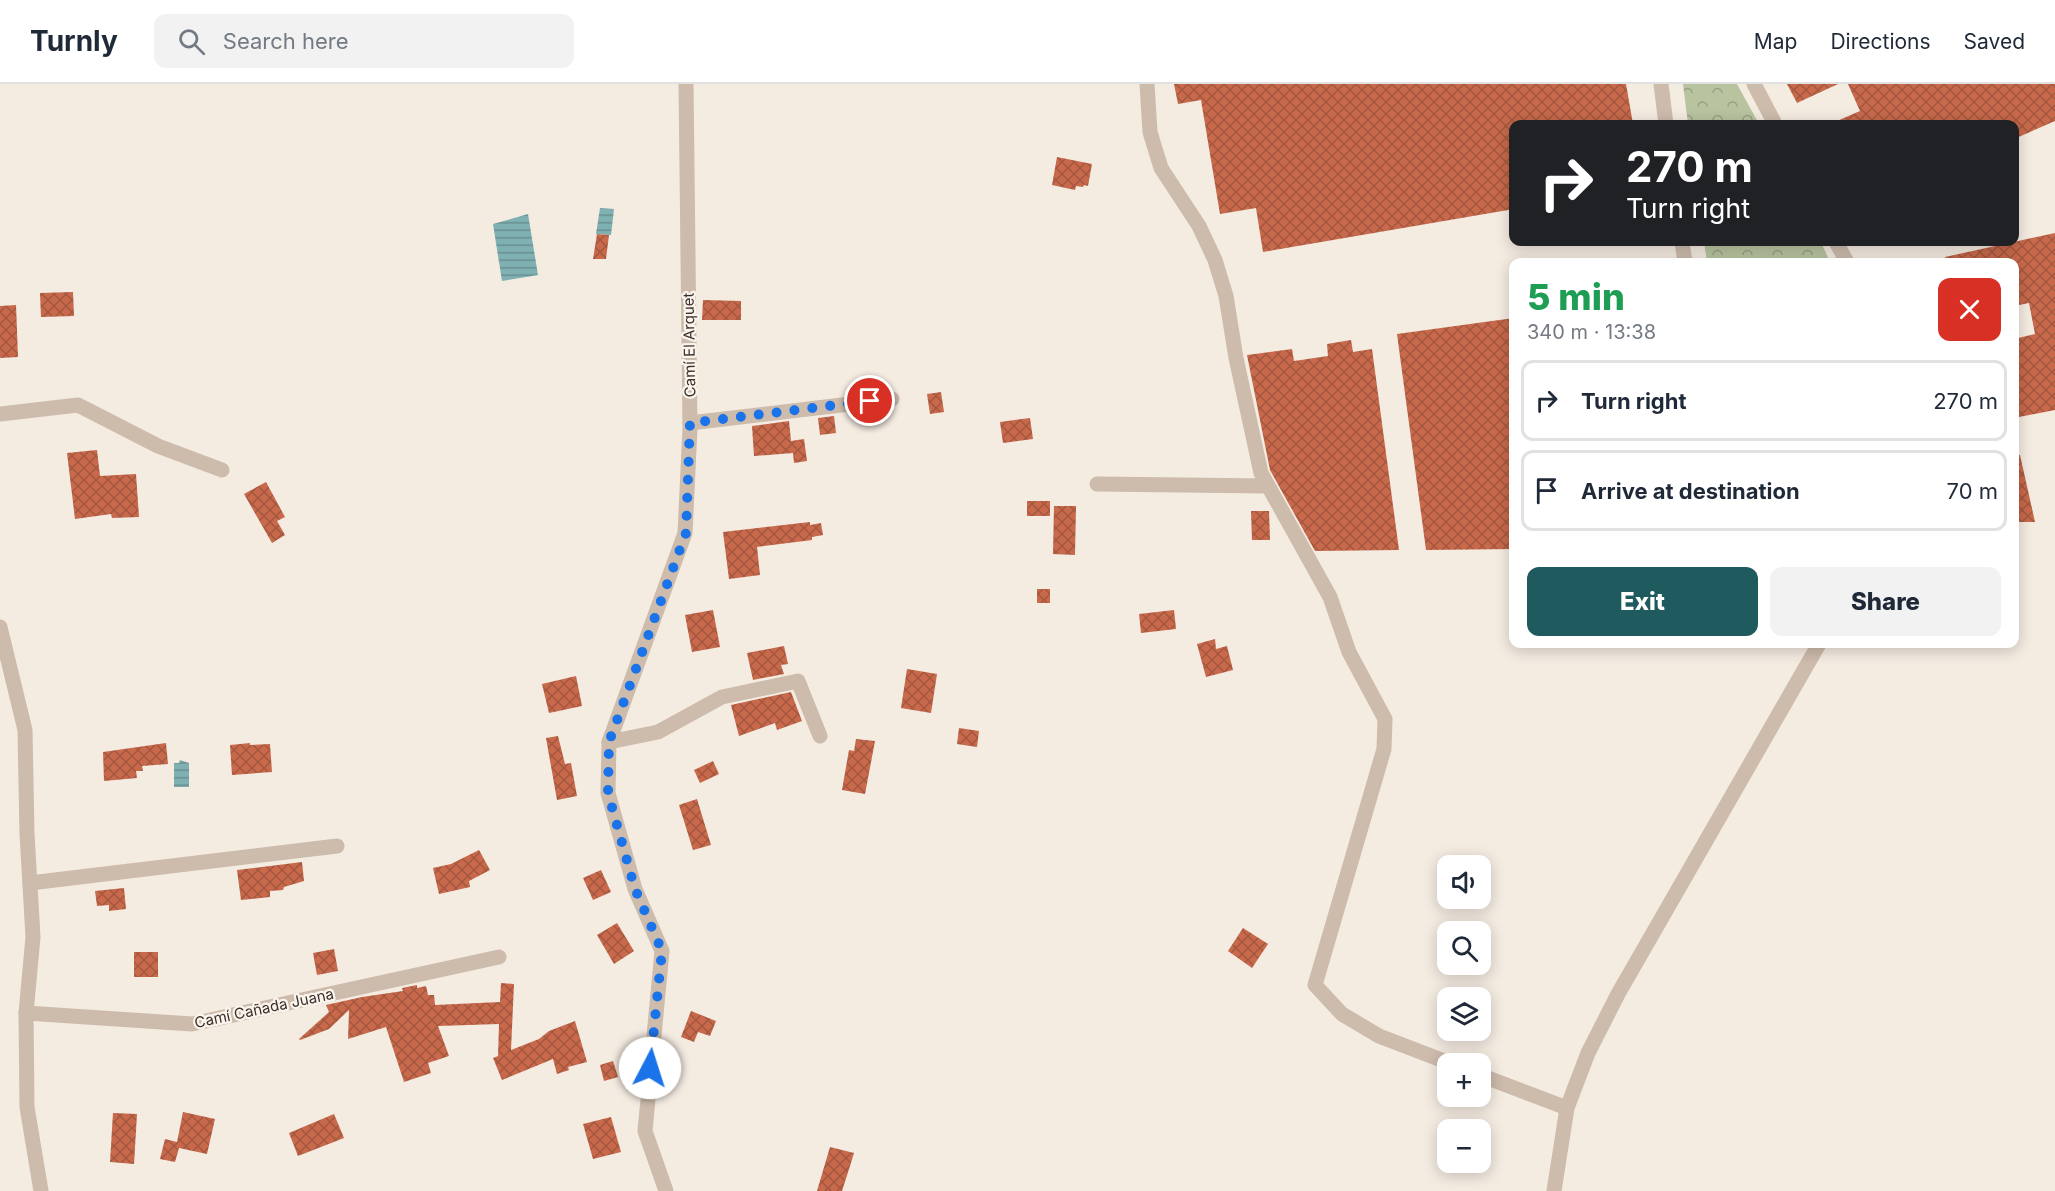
<!DOCTYPE html>
<html lang="en">
<head>
<meta charset="utf-8">
<style>
  :root { --surface:#fff; --page:#f2f2f3; --text:#1f2937; --muted:#747a83; --line:#e0e1e3; --accent:#1f5a5e }
  body { margin:0; font-family:Inter,sans-serif; background:var(--page); color:var(--text); height:100vh; display:flex; flex-direction:column; font-size:22px; white-space:nowrap }
  * { box-sizing:border-box; margin:0 }
  p { font-size:20px; color:var(--muted) }
  .icon { flex:none; width:33px; height:33px; fill:none; stroke:currentColor; stroke-width:2; stroke-linecap:round; stroke-linejoin:round }
  .map { position:relative; flex:1; overflow:hidden }
  .details { position:absolute; left:1509px; top:174px; width:510px; height:390px; display:flex; flex-direction:column; background:var(--surface); border-radius:12px; box-shadow:0 3px 15px #0003 }
  .details>* { flex:none }
  .top-card { position:absolute; left:1509px; top:36px; width:510px; height:126px; border-radius:12px; box-shadow:0 3px 15px #0003; background:#202124; color:#fff; overflow:hidden }
  .controls { position:absolute; left:1437px; top:771px; display:grid; gap:12px }
  .controls a { display:grid; place-items:center; width:54px; height:54px; border-radius:12px; background:var(--surface); box-shadow:0 3px 15px #0003; font-size:30px }
  .pin { position:absolute; display:grid; place-items:center; width:51px; height:51px; color:#fff; margin:-26px; border:3px solid #fff; border-radius:50%; box-shadow:0 2px 6px #0007 }
  .me { position:absolute; width:66px; margin:-33px; rotate:5deg; stroke-linejoin:round; filter:drop-shadow(0 0 4px #0008) }
  .turn { display:flex; align-items:center; gap:21px; height:126px; padding:0 18px; font-size:27px }
  .turn .icon { width:78px; height:78px; stroke-width:2.5 }
  .turn b { display:block; font-size:42px; line-height:51px }
  .round { display:grid; place-items:center; flex:none; width:63px; height:63px; border-radius:12px; background:var(--page) }
  .head { display:flex; align-items:center; justify-content:space-between; height:102px; padding:0 18px }
  h1 { font-size:36px; font-weight:800; line-height:45px; color:#1e9e55 }
  .action { display:flex; gap:12px; margin-top:auto; padding:12px 18px }
  .action a { flex:1; height:69px; border-radius:12px; background:var(--accent); color:#fff; font-size:24px; font-weight:800; line-height:69px; text-align:center }
  .action a+a { background:var(--page); color:var(--text) }
  ul { padding:0; list-style:none }
  li { display:flex; align-items:center; gap:18px; height:81px; margin:0 12px 9px; padding:0 6px; border:3px solid var(--line); border-radius:12px }
  li div { flex:1 }
  li b { display:block; font-size:22px }
  li em { font-style:normal }
  header { display:flex; align-items:center; gap:36px; box-sizing:border-box; height:84px; padding:0 30px; background:var(--surface); border-bottom:2px solid var(--line) }
  header strong { font-size:28px }
  nav { display:flex; gap:33px; margin-inline-start:auto; font-size:21px }
  .search { width:420px; height:54px; background:var(--page); display:flex; align-items:center; gap:15px; box-sizing:border-box; padding:0 21px; border-radius:12px; color:var(--muted); font-size:22px }
  .map>svg:first-child { display:block }
  .forest { fill:url(#forest-crowns) }
  .water { fill:url(#water-rules) }
  .building { fill:url(#building-cross-hatch) }
  .lines { fill:none; stroke-linecap:round; stroke-linejoin:round }
  .minor { stroke:#cdbbac; stroke-width:15 }
  .tertiary { stroke:#cdbbac; stroke-width:15 }
  .route { stroke:#1a73e8; stroke-width:10; stroke-dasharray:0 18 }
  .labels { text-anchor:middle; dominant-baseline:central; stroke-width:4.5; stroke-linejoin:round; paint-order:stroke }
  .street-label { font-size:15px; fill:#3b302b; stroke:#fbf5ee }
</style>
</head>
<body>
<header>
<strong>Turnly</strong>
<div class="search"><svg class="icon" aria-label="search" viewBox="0 0 24 24"><circle cx="10" cy="10" r="6"/><path d="M15 15l6 6"/></svg>Search here</div>
<nav><a>Map</a><a>Directions</a><a>Saved</a></nav>
</header>
<div class="map">
<svg width="2055" height="1107" viewBox="0 0 2055 1107">
  <defs>
    <pattern id="forest-crowns" width="20" height="18" patternUnits="userSpaceOnUse" patternTransform="scale(1.5)"><rect width="20" height="18" fill="#b8c4a0"/><path d="M2 6a3 3 0 1 1 6 0M12 15a3 3 0 1 1 6 0" fill="none" stroke="#97a083"/></pattern>
    <pattern id="water-rules" width="6" height="5" patternUnits="userSpaceOnUse" patternTransform="scale(1.5)"><rect width="6" height="5" fill="#7fb0b2"/><path d="M0 2.5h6" fill="none" stroke="#699091"/></pattern>
    <pattern id="building-cross-hatch" width="8" height="8" patternUnits="userSpaceOnUse" patternTransform="scale(1.5)"><rect width="8" height="8" fill="#c8694b"/><path d="M0 0l8 8M0 8l8-8" fill="none" stroke="#a4573f"/></pattern>
  </defs>
  <rect width="100%" height="100%" fill="#f4ebe1"/>
  <!-- forest -->
  <g class="forest">
    <polygon points="1683,0 1737,0 1759,40 1688,40"/>
    <polygon points="1704,158 1821,158 1830,178 1707,178"/>
  </g>
  <!-- water -->
  <g class="water">
    <polygon points="600,124 614,125 611,151 596,150"/>
    <polygon points="528,130 538,191 502,197 493,140"/>
    <polygon points="180,676 189,679 189,703 174,703 174,679 179,679"/>
  </g>
  <!-- building -->
  <g class="building">
    <polygon points="1174,0 1626,0 1633,40 1514,40 1514,125 1263,168 1256,124 1220,130 1201,16 1178,20"/>
    <polygon points="1787,0 1838,0 1797,19"/>
    <polygon points="1848,0 2055,0 2055,37 2014,55 2014,40 1830,40 1860,27"/>
    <polygon points="1057,73 1092,80 1088,102 1084,101 1083,103 1076,102 1075,106 1052,101"/>
    <polygon points="2055,149 2055,326 2014,334 2014,255 2035,250 2029,219 2014,222 2014,178 1945,178 1945,173"/>
    <polygon points="597,150 609,151 606,175 593,175"/>
    <polygon points="73,208 74,232 41,233 40,209"/>
    <polygon points="703,216 741,217 741,236 702,236"/>
    <polygon points="16,221 18,273 0,274 0,222"/>
    <polygon points="1514,234 1514,465 1426,466 1397,250"/>
    <polygon points="1351,256 1353,268 1372,265 1399,466 1315,467 1270,386 1247,271 1292,265 1294,277 1328,272 1327,260"/>
    <polygon points="941,308 944,328 930,330 927,310"/>
    <polygon points="834,332 836,349 820,351 818,334"/>
    <polygon points="1030,334 1033,355 1003,359 1000,338"/>
    <polygon points="789,337 791,357 804,355 807,377 794,379 793,369 754,372 752,342"/>
    <polygon points="97,366 100,392 136,390 139,433 112,434 111,430 75,435 67,369"/>
    <polygon points="2014,371 2020,371 2035,438 2014,438"/>
    <polygon points="266,398 285,433 277,437 285,451 272,459 244,410"/>
    <rect x="1027" y="417" width="23" height="15"/>
    <polygon points="1054,422 1076,422 1075,471 1053,470"/>
    <polygon points="1251,427 1269,427 1270,456 1252,456"/>
    <polygon points="810,438 810,441 821,439 823,451 812,453 812,456 757,463 760,491 729,495 723,448"/>
    <rect x="1037" y="505" width="13" height="14"/>
    <polygon points="713,526 720,563 692,568 685,531"/>
    <polygon points="1174,526 1176,545 1141,549 1139,530"/>
    <polygon points="1215,555 1216,565 1227,562 1233,586 1206,593 1197,560"/>
    <polygon points="784,562 788,580 781,581 784,590 753,596 747,569"/>
    <polygon points="907,585 937,590 931,629 901,624"/>
    <polygon points="576,592 582,622 549,629 542,600"/>
    <polygon points="791,608 802,637 777,646 775,639 739,652 731,621"/>
    <polygon points="959,644 979,647 977,663 957,660"/>
    <polygon points="558,652 565,680 571,679 577,712 557,716 546,654"/>
    <polygon points="856,655 875,657 865,710 842,706 849,666 854,667"/>
    <polygon points="166,659 168,680 142,682 143,687 136,687 137,694 104,697 103,668"/>
    <polygon points="250,659 250,661 270,660 272,688 232,691 230,661"/>
    <polygon points="713,677 719,690 700,699 694,686"/>
    <polygon points="697,715 711,761 693,766 679,721"/>
    <polygon points="479,766 490,786 469,797 470,803 439,810 433,784 451,780"/>
    <polygon points="302,778 304,797 284,803 283,806 270,807 270,813 241,816 237,786"/>
    <polygon points="601,786 611,808 593,816 583,794"/>
    <polygon points="124,804 126,825 109,827 109,821 97,822 95,807"/>
    <polygon points="617,839 634,867 614,880 597,851"/>
    <polygon points="1243,844 1268,860 1252,884 1228,867"/>
    <polygon points="334,865 338,887 317,891 313,869"/>
    <rect x="134" y="868" width="24" height="25"/>
    <polygon points="501,899 514,900 511,966 539,955 549,947 575,937 587,978 568,983 569,986 557,990 553,975 502,996 493,974 498,972 499,940 438,942 449,972 428,979 431,989 404,998 386,943 348,955 349,926 329,945 300,956 299,955 329,928 326,921 362,913 403,907 402,904 417,901 417,904 426,902 428,911 434,911 435,921 500,918"/>
    <polygon points="691,927 716,937 710,952 698,948 694,958 681,953"/>
    <polygon points="613,977 618,993 604,997 600,981"/>
    <polygon points="183,1028 215,1035 207,1070 179,1064 175,1078 160,1075 165,1055 177,1058"/>
    <polygon points="113,1029 137,1030 134,1080 110,1078"/>
    <polygon points="334,1030 344,1054 298,1072 289,1049"/>
    <polygon points="611,1033 621,1068 593,1075 583,1040"/>
    <polygon points="830,1063 854,1069 850,1082 842,1107 817,1107"/>
  </g>
  <g class="lines">
    <!-- minor -->
    <g class="minor">
      <polyline points="1147,0 1150,48 1161,84 1199,142 1215,176 1226,212 1236,274 1261,389 1330,513 1349,568 1385,635 1384,665 1315,901 1342,930 1379,952 1452,980"/>
      <polyline points="1661,0 1666,40"/>
      <polyline points="1682,158 1685,178"/>
      <polyline points="0,330 78,321 158,362 222,386"/>
      <polyline points="690,339 892,315"/>
      <polyline points="1097,400 1268,402"/>
      <polyline points="0,543 25,646 27,750 33,853 26,929 27,1023 41,1107"/>
      <polyline points="609,658 658,648 722,613 798,597 820,652"/>
      <polyline points="30,799 337,762"/>
      <polyline points="26,929 192,940 499,873"/>
      <polyline points="1480,991 1567,1024"/>
      <polyline points="666,1107 645,1047 662,867 635,805 608,709 609,658 685,449 690,344 686,0"/>
    </g>
    <!-- tertiary -->
    <g class="tertiary">
      <polyline points="1754,0 1775,40"/>
      <polyline points="1836,158 1847,178"/>
      <polyline points="1554,1107 1567,1024 1588,969 1618,910 1819,560"/>
    </g>
  </g>
  <g class="lines">
    <!-- route -->
    <polyline class="route" points="650,984 662,867 635,805 608,709 609,658 686,449 690,339 870,317"/>
  </g>
  <g class="labels">
    <!-- street labels -->
    <g class="street-label">
      <text transform="translate(689 261) rotate(-91)">Camí El Arquet</text>
      <text transform="translate(264 924) rotate(-12)">Camí Cañada Juana</text>
    </g>
  </g>
</svg>
<div class="controls">
<a><svg class="icon" aria-label="sound" viewBox="0 0 24 24"><path d="M4 9h4l5-4v14l-5-4H4zM17 9q2 3 0 6"/></svg></a>
<a><svg class="icon" aria-label="search" viewBox="0 0 24 24"><circle cx="10" cy="10" r="6"/><path d="M15 15l6 6"/></svg></a>
<a><svg class="icon" aria-label="layers" viewBox="0 0 24 24"><path d="M12 4l9 5-9 5-9-5zM3 14l9 5 9-5"/></svg></a>
<a>+</a>
<a>−</a>
</div>
<div class="pin" style="left:870px;top:317px;background:#d93025"><svg class="icon" aria-label="arrive" viewBox="0 0 24 24"><path d="M6 21V4h12l-3 4 3 4H6"/></svg></div>
<svg class="me" style="left:650px;top:984px" viewBox="-20 -20 40 40"><circle r="19" fill="#fff"/><path d="M0-13L10 11 0 6-10 11z" fill="#1a73e8"/></svg>
<div class="top-card">
<div class="turn"><svg class="icon" aria-label="right" viewBox="0 0 24 24"><path d="M7 20v-9h11M14 6l5 5-5 5"/></svg><div><b>270 m</b>Turn right</div></div>
</div>
<section class="details">
<div class="head"><div><h1>5 min</h1><p>340 m · 13:38</p></div><a class="round" style="background:#d93025;color:#fff"><svg class="icon" aria-label="close" viewBox="0 0 24 24"><path d="M6 6l12 12M18 6L6 18"/></svg></a></div>
<ul>
<li><svg class="icon" aria-label="right" viewBox="0 0 24 24"><path d="M7 20v-9h11M14 6l5 5-5 5"/></svg><div><b>Turn right</b></div><em>270 m</em></li>
<li><svg class="icon" aria-label="arrive" viewBox="0 0 24 24"><path d="M6 21V4h12l-3 4 3 4H6"/></svg><div><b>Arrive at destination</b></div><em>70 m</em></li>
</ul>
<div class="action"><a>Exit</a><a>Share</a></div>
</section>
</div>
</body>
</html>
